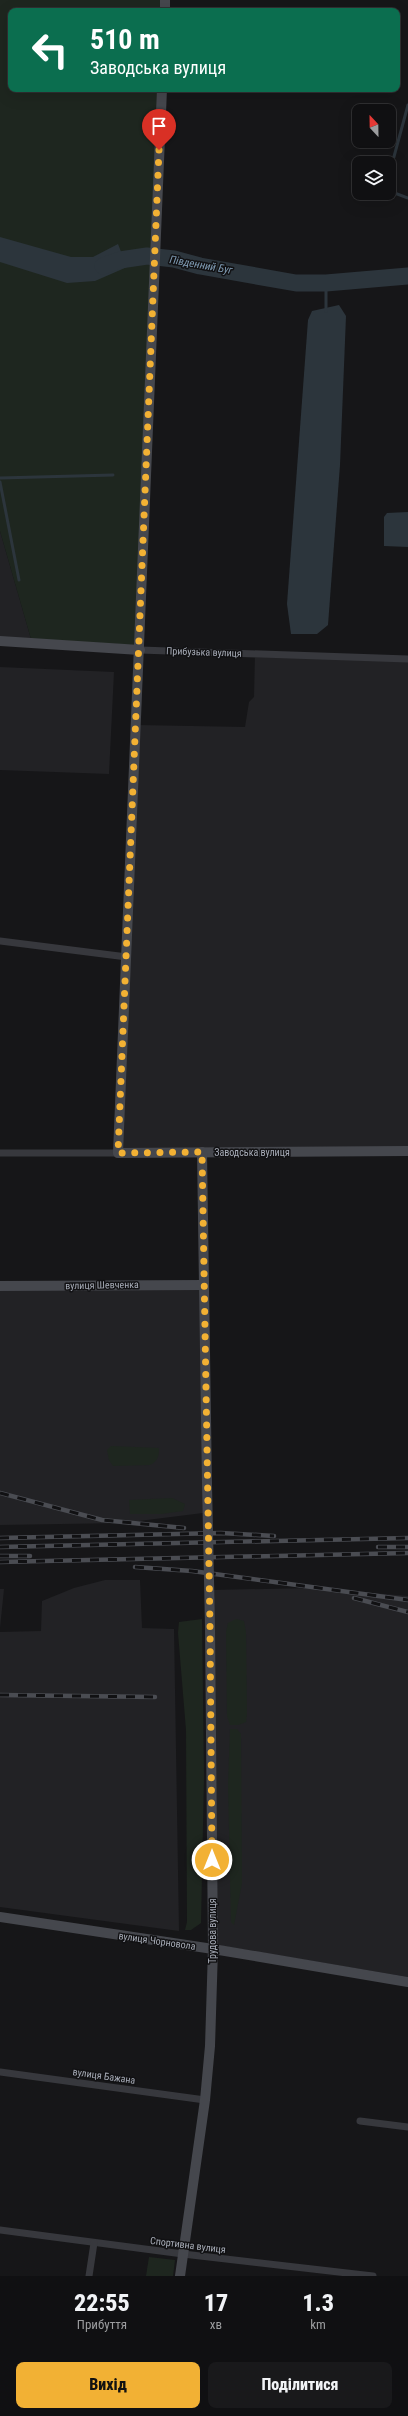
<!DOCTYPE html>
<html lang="uk">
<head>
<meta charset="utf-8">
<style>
  :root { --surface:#101012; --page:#19191b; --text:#f1f3f6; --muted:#9c9d9f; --line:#303032; --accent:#f2b134 }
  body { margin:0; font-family:"Roboto Condensed",sans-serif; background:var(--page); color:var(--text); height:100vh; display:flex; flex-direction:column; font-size:15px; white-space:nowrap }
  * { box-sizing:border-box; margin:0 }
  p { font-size:13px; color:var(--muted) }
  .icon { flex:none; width:22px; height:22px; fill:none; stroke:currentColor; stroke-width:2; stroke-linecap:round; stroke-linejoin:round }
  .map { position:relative; height:2276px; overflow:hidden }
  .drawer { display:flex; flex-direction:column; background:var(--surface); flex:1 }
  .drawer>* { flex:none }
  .top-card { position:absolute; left:8px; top:8px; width:392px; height:84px; border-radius:8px; box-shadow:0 4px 16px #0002,0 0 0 1px var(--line); background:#0b6e4f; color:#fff; overflow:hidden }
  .needle { width:26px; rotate:338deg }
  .controls { position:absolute; left:352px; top:104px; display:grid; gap:8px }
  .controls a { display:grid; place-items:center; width:44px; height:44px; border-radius:8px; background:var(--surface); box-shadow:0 4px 16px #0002,0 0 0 1px var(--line); font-size:20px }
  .pin { position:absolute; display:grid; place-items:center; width:34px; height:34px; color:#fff; margin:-41px -17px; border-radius:50% 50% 50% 0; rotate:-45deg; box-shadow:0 0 4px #0007 }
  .pin .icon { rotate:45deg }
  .me { position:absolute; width:44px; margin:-22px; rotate:0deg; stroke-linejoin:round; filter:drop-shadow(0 0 3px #0008) }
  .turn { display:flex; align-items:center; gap:14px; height:84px; padding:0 16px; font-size:18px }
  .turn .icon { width:52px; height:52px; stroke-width:2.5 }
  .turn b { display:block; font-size:28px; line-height:34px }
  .eta { display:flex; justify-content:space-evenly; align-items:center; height:68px; text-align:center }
  .eta b { font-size:24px; font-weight:800; line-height:28px }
  .primary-button { display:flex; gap:8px; margin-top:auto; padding:8px 16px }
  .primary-button a { flex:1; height:46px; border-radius:8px; background:var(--accent); color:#111; font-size:16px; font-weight:800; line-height:46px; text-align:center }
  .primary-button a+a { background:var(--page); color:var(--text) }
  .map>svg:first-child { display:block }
  .built { fill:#222225 }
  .green { fill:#1e261f }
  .water { fill:#2c353c }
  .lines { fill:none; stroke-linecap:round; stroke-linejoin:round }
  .stream { stroke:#2c353c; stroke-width:3 }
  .river { stroke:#2c353c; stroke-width:17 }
  .street { stroke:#37383d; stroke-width:7 }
  .secondary { stroke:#45474d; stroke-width:10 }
  .rail-casing { stroke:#4a4c52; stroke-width:4.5 }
  .rail { stroke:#111113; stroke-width:3; stroke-dasharray:9; stroke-linecap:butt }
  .secondary-bridge { stroke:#45474d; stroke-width:10 }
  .route { stroke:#f2b134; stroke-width:7; stroke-dasharray:0 12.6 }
  .labels { text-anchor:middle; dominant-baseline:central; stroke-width:3; stroke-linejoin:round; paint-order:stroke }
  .street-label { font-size:10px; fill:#a8adb8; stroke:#111113 }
  .water-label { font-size:11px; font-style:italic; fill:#7f9bb3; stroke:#111113 }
</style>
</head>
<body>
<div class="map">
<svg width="408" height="2276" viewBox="0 0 408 2276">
  <rect width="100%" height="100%" fill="#161618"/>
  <!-- built -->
  <g class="built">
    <polygon points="0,531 31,639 0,637"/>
    <polygon points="255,653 408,659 408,1151 118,1153 137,725 245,727 249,702 254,697"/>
    <polygon points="0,667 114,672 109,774 0,770"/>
    <polygon points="200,1289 203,1513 123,1523 0,1525 0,1290"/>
    <polygon points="105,1580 140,1580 142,1628 174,1629 179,1931 0,1907 0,1632 41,1631 42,1601 74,1588"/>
    <polygon points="312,1588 408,1596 408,1977 217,1945 212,1590"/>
    <polygon points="0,1589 4,1589 0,1628"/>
  </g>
  <!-- green -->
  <g class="green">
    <polygon points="0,0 161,0 161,11 11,11 11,89 158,89 136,645 31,639 0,531"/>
    <path d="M 111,1446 L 159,1448 C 159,1456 158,1461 150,1465 L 113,1466 L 109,1460 L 107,1450 Z"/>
    <polygon points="172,1498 185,1504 183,1511 161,1514 130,1514 129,1500"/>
    <polygon points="202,1619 204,1777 201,1923 191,1930 185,1930 187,1922 186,1730 178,1633 179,1622"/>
    <polygon points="236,1619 244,1621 246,1632 247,1713 246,1722 238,1725 230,1725 227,1716 226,1632 228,1623"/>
    <polygon points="230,1729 237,1729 241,1734 242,1883 234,1925 231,1922 228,1785"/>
    <polygon points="149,2257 175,2260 173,2276 146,2276"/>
  </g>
  <!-- water -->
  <g class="water">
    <polygon points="0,237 71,257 93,257 118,244 127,267 95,281 67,283 0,262"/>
    <polygon points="339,305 346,316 340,465 328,625 317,634 291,634 287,604 308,320 312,311"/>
    <polygon points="408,512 408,547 384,546 384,517 387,513"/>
  </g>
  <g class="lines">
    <!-- stream -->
    <g class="stream">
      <polyline points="389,175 408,105"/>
      <polyline points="389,188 392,192 408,198"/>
      <polyline points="326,283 326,311"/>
      <polyline points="0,478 113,475"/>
      <polyline points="0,482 19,580"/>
    </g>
    <!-- river -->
    <polyline class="river" points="103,266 120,260 147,256 174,259 200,266 296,283 326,283 408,276"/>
    <!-- street -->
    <g class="street">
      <polyline points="140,650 408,659"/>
      <polyline points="0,941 127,957"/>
      <polyline points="0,1153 118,1153"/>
      <polyline points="0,2072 205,2100"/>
      <polyline points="360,2121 408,2127"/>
      <polyline points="0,2230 183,2254 373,2276"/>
      <polyline points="89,2276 94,2243"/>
    </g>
    <!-- secondary -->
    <g class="secondary">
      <polyline points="165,11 165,0"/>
      <polyline points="162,89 118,1153 408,1151"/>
      <polyline points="0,641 140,650"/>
      <polyline points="202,1152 207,1484"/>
      <polyline points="0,1286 204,1285"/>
      <polyline points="0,1917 213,1949 408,1982"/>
      <polyline points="180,2276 205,2100 210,2046 213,1949 210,1627"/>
    </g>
    <defs>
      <g id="rail">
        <polyline points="0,1493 102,1520 184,1528"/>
        <polyline points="0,1538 221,1533 274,1536"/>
        <polyline points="0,1547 408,1538"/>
        <polyline points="378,1547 408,1547"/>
        <polyline points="0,1556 30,1556"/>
        <polyline points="0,1562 408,1553"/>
        <polyline points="135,1567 192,1571 408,1600"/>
        <polyline points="354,1598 408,1612"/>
        <polyline points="0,1695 155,1697"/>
      </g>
    </defs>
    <!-- rail casing -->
    <use href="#rail" class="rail-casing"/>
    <!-- rail -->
    <use href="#rail" class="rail"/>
    <!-- secondary-bridge -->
    <polyline class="secondary-bridge" points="207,1484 210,1627"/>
  </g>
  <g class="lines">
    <!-- route -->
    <polyline class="route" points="159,150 118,1153 202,1152 210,1627 212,1860"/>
  </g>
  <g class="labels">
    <!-- street labels -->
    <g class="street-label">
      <text transform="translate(204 652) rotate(2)">Прибузька вулиця</text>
      <text x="252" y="1152">Заводська вулиця</text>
      <text transform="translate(102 1285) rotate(-1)">вулиця Шевченка</text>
      <text transform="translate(212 1931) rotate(-90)">Трудова вулиця</text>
      <text transform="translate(157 1941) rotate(8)">вулиця Чорновола</text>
      <text transform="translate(104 2076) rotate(8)">вулиця Бажана</text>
      <text transform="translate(188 2245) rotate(7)">Спортивна вулиця</text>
    </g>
    <!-- water labels -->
    <g class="water-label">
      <text transform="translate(201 265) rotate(10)">Південний Буг</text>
    </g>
  </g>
</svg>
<div class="controls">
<a><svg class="needle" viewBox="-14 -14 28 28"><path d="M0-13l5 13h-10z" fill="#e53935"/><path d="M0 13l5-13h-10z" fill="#9c9d9f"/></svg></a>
<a><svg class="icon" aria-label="layers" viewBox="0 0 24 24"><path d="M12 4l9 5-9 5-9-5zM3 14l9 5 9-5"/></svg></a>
</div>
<div class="pin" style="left:159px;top:150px;background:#d93025"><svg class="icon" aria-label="arrive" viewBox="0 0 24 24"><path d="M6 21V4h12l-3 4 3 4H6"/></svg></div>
<svg class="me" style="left:212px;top:1860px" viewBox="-20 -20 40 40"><circle r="17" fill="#f2b134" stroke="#fff" stroke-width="3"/><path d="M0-11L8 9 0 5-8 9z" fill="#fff"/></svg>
<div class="top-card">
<div class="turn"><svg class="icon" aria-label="left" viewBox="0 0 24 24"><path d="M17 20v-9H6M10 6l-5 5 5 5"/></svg><div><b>510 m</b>Заводська вулиця</div></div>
</div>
</div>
<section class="drawer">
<div class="eta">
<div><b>22:55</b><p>Прибуття</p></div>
<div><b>17</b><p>хв</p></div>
<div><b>1.3</b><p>km</p></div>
</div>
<div class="primary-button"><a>Вихід</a><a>Поділитися</a></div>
</section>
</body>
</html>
